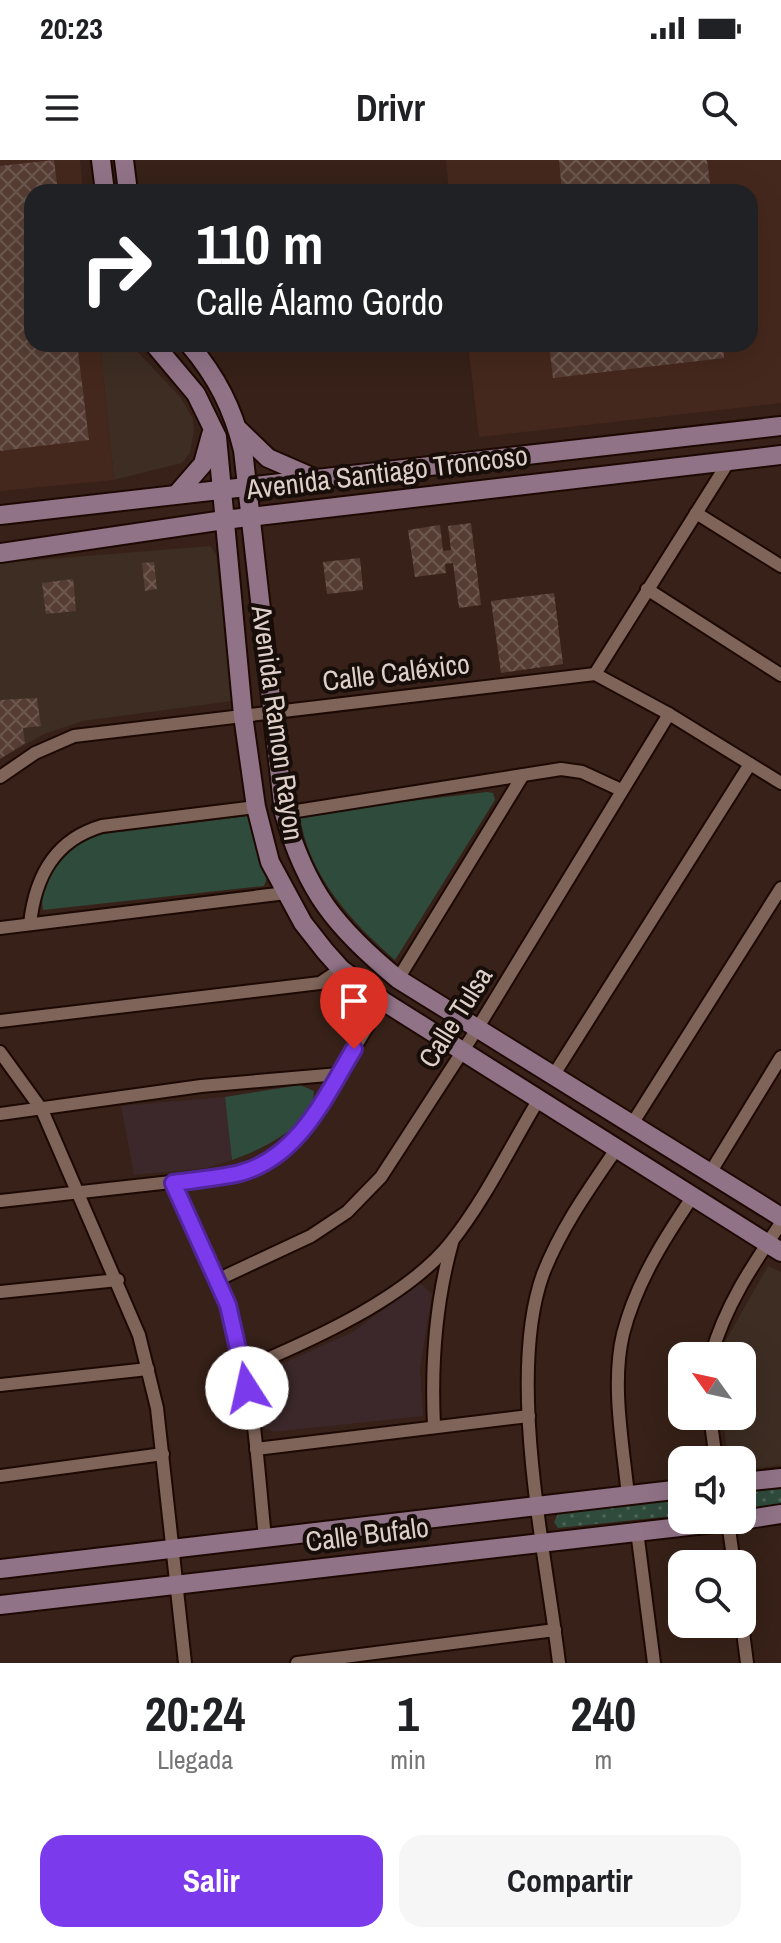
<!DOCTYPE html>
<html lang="es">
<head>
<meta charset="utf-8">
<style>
  :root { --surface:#fff; --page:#f6f6f6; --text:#202124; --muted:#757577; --accent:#7c3aed }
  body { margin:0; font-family:"Archivo Narrow",sans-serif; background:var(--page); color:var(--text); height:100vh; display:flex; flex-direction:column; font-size:30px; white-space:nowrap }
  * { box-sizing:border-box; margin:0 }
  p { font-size:26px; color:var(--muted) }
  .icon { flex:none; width:44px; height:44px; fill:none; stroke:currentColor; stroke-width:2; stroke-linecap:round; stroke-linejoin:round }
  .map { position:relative; height:1503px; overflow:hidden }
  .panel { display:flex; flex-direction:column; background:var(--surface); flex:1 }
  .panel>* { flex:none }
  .top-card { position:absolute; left:24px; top:24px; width:734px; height:168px; border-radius:24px; box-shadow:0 8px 32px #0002; background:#202124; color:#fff; overflow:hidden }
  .needle { width:52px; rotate:303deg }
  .tools { position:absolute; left:668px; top:1182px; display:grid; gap:16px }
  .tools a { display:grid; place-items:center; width:88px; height:88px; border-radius:16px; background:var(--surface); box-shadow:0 8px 32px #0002; font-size:40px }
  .pin { position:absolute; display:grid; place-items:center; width:68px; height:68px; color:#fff; margin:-82px -34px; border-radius:50% 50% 50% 0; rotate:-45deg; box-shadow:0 0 8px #0007 }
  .pin .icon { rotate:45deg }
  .me { position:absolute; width:88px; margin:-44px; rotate:350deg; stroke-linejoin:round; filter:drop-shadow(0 0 6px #0008) }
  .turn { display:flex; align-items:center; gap:28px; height:168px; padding:0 40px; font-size:36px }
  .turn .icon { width:104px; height:104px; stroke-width:2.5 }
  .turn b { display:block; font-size:56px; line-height:68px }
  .eta { display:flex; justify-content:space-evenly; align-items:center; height:136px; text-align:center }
  .eta b { font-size:48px; font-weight:700; line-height:56px }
  .action { display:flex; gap:16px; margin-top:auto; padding:16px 40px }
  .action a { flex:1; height:92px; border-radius:24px; background:var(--accent); color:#fff; font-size:32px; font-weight:700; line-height:92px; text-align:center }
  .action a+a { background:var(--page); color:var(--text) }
  .status { display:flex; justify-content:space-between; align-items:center; height:56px; padding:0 40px; background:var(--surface); direction:ltr }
  .status svg { height:22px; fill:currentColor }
  header { display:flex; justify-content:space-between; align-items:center; height:104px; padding:0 40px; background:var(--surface); font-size:36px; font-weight:700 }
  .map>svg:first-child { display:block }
  .commercial { fill:#3d2d23 }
  .built { fill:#45281d }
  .education { fill:#3c282a }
  .grass { fill:url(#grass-dots) }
  .park { fill:#2f4b3c }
  .building { fill:url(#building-cross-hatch) }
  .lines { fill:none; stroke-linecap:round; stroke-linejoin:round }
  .street-casing { stroke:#1d0903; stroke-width:16 }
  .secondary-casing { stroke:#1d0903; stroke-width:22 }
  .street { stroke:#7e6459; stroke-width:12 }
  .secondary { stroke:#917388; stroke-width:18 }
  .route-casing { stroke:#51269a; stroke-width:20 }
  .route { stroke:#7c3aed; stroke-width:14 }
  .labels { text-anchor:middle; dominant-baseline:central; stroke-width:8; stroke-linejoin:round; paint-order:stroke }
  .street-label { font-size:28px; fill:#decfc9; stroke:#170d09 }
</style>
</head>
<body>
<div class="status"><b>20:23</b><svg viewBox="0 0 49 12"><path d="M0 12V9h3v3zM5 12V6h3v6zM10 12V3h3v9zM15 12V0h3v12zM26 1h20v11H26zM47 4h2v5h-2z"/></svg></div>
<header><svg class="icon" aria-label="menu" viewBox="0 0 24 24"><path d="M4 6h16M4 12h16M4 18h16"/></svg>Drivr<svg class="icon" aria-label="search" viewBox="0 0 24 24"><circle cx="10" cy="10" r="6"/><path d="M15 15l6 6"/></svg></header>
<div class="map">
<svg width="781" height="1503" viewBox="0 0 781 1503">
  <defs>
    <pattern id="grass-dots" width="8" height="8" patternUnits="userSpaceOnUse" patternTransform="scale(2)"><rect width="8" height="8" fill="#2f4b3c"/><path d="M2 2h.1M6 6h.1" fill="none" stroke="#4d6457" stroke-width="1.8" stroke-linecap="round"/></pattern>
    <pattern id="building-cross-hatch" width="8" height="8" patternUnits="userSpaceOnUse" patternTransform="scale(2)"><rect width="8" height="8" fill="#553d33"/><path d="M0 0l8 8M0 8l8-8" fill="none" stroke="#6d584f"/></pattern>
  </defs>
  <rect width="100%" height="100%" fill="#372118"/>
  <!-- commercial -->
  <g class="commercial">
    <polygon points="100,184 130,184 181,238 193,259 194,271 190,293 182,303 114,320"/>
    <polygon points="210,386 216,394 232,541 83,561 44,574 0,599 0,403"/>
    <polygon points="768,1106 781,1112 781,1305 742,1310 742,1300 728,1300 723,1256 742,1256 742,1196 723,1196 727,1178"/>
  </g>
  <!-- built -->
  <g class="built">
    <polygon points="0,0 80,0 83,32 32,32 32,184 100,184 114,320 0,331"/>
    <polygon points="446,0 781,0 781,243 479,277 468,184 750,184 750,32 449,32"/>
  </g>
  <!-- education -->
  <g class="education">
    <polygon points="225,937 232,1000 207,1008 134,1015 121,946"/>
    <polygon points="420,1123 432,1134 420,1208 423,1256 273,1272 263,1268 257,1215 351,1173"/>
  </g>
  <!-- grass -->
  <g class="grass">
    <polygon points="781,1327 781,1344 742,1349 742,1331"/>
    <polygon points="682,1338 682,1355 558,1368 554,1362 559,1352"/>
  </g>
  <!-- park -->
  <g class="park">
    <path d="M 487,632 L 493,633 L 495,640 L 395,800 C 352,763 306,713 300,654 Z"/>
    <path d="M 248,656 L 267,718 L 264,726 L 43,750 C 37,715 64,689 94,675 Z"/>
    <path d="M 300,925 L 314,931 C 313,966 260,990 232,1000 L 225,937 Z"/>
  </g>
  <!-- building -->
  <g class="building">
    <polygon points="54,0 58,32 32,32 32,184 77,184 89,280 0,291 0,6"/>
    <polygon points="559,0 707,0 711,32 562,32"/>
    <polygon points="549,184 723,184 724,198 553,218"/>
    <polygon points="471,363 481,445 459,448 453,403 445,404 446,413 415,417 408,370 440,365 443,391 451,390 448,366"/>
    <polygon points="360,398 363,430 327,434 323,402"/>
    <polygon points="154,402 157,429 145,431 142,403"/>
    <polygon points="73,419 76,451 46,454 42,423"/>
    <polygon points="554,433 563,504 501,513 491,441"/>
    <polygon points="37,538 41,566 23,568 25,583 0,599 0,540"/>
  </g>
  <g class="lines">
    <defs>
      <g id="street">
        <polyline points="696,353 781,406"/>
        <polyline points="647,429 781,515"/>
        <polyline points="595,514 729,301"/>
        <polyline points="0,617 35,593 74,576 595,514 669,554 781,623"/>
        <polyline points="284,653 561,609 582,612 621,630"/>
        <path d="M 30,764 C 35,717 54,680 102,666 L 256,647"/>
        <polyline points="0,768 286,733"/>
        <polyline points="398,819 523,615"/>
        <polyline points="0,861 320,823 341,809"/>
        <polyline points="0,892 42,950 139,1175 157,1248 185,1503"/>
        <polyline points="553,916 750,604"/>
        <polyline points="0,954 201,926 339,914"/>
        <polyline points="632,964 781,728"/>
        <polyline points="710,1013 781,897"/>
        <path d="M 173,1023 C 197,1073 223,1123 237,1176 C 255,1242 258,1311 265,1378"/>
        <polyline points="0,1041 207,1018 241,1013 266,1002 304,971 383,841"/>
        <polyline points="217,1120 311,1076 347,1052 381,1017 477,869 669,554"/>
        <polyline points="0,1132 118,1120"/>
        <path d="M 711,1196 C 725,1146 752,1106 781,1063"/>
        <path d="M 244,1209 C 310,1181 408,1138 452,1081 C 486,1038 511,985 539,939"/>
        <polyline points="0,1225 148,1209"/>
        <polyline points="710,1256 716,1300"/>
        <path d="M 434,1266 C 431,1203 435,1144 452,1083"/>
        <polyline points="256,1289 529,1256"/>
        <polyline points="0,1316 163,1294"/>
        <path d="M 628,1336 C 623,1285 611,1224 623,1174 C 636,1123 664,1079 693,1036"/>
        <polyline points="728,1362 734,1404"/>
        <polyline points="637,1371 654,1503"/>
        <polyline points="742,1464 747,1503"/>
        <polyline points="297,1503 555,1470"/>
        <path d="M 559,1503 C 546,1394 506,1217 543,1114 C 561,1068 589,1029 617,988"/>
      </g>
      <g id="secondary">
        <polyline points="101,0 105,32"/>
        <polyline points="124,0 128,32"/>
        <polyline points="154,184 196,234 217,277 243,555 256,647 270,702 303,763 325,791 341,809 383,841 781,1092"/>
        <path d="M 189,184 C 217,217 233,249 243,290 L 284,653 C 306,731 336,768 398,819 L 781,1057"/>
        <polyline points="239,270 268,298 314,318"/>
        <polyline points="177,334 203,304 211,275"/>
        <polyline points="0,355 781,266"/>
        <polyline points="0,393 224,360 781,295"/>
        <polyline points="742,1322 781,1318"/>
        <polyline points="742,1360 781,1354"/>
        <polyline points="0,1409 682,1329"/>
        <polyline points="0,1445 741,1360"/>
      </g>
    </defs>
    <!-- street casing -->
    <use href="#street" class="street-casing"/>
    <!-- secondary casing -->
    <use href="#secondary" class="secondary-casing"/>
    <!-- street -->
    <use href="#street" class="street"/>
    <!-- secondary -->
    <use href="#secondary" class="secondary"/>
  </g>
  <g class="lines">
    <defs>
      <path id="route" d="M 247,1228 L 228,1145 L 173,1023 C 195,1020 219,1018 240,1013 C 299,997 325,937 354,889"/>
    </defs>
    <!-- route casing -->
    <use href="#route" class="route-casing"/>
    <!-- route -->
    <use href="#route" class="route"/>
  </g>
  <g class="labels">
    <!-- street labels -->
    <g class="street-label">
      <text transform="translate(387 312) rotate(-7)">Avenida Santiago Troncoso</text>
      <text transform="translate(396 512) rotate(-7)">Calle Caléxico</text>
      <text transform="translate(278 563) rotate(82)">Avenida Ramon Rayon</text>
      <text transform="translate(455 857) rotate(-58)">Calle Tulsa</text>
      <text transform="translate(367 1374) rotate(-7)">Calle Bufalo</text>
    </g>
  </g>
</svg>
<div class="tools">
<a><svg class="needle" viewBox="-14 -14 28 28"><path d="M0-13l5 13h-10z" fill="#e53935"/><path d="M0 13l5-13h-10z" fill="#757577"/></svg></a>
<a><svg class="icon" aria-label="sound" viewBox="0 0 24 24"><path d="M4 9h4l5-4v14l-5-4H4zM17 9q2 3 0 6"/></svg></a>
<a><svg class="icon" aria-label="search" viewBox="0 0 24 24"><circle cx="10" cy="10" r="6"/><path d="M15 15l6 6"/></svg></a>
</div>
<div class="pin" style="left:354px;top:889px;background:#d93025"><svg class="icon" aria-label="arrive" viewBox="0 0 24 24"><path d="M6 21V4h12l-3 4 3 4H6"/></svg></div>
<svg class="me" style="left:247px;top:1228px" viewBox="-20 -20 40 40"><circle r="19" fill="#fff"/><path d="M0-13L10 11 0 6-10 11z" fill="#7c3aed"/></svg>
<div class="top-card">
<div class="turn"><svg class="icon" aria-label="right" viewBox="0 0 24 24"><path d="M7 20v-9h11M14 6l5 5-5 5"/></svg><div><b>110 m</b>Calle Álamo Gordo</div></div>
</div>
</div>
<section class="panel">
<div class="eta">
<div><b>20:24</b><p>Llegada</p></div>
<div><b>1</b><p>min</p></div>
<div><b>240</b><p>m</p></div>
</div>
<div class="action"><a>Salir</a><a>Compartir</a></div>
</section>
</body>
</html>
